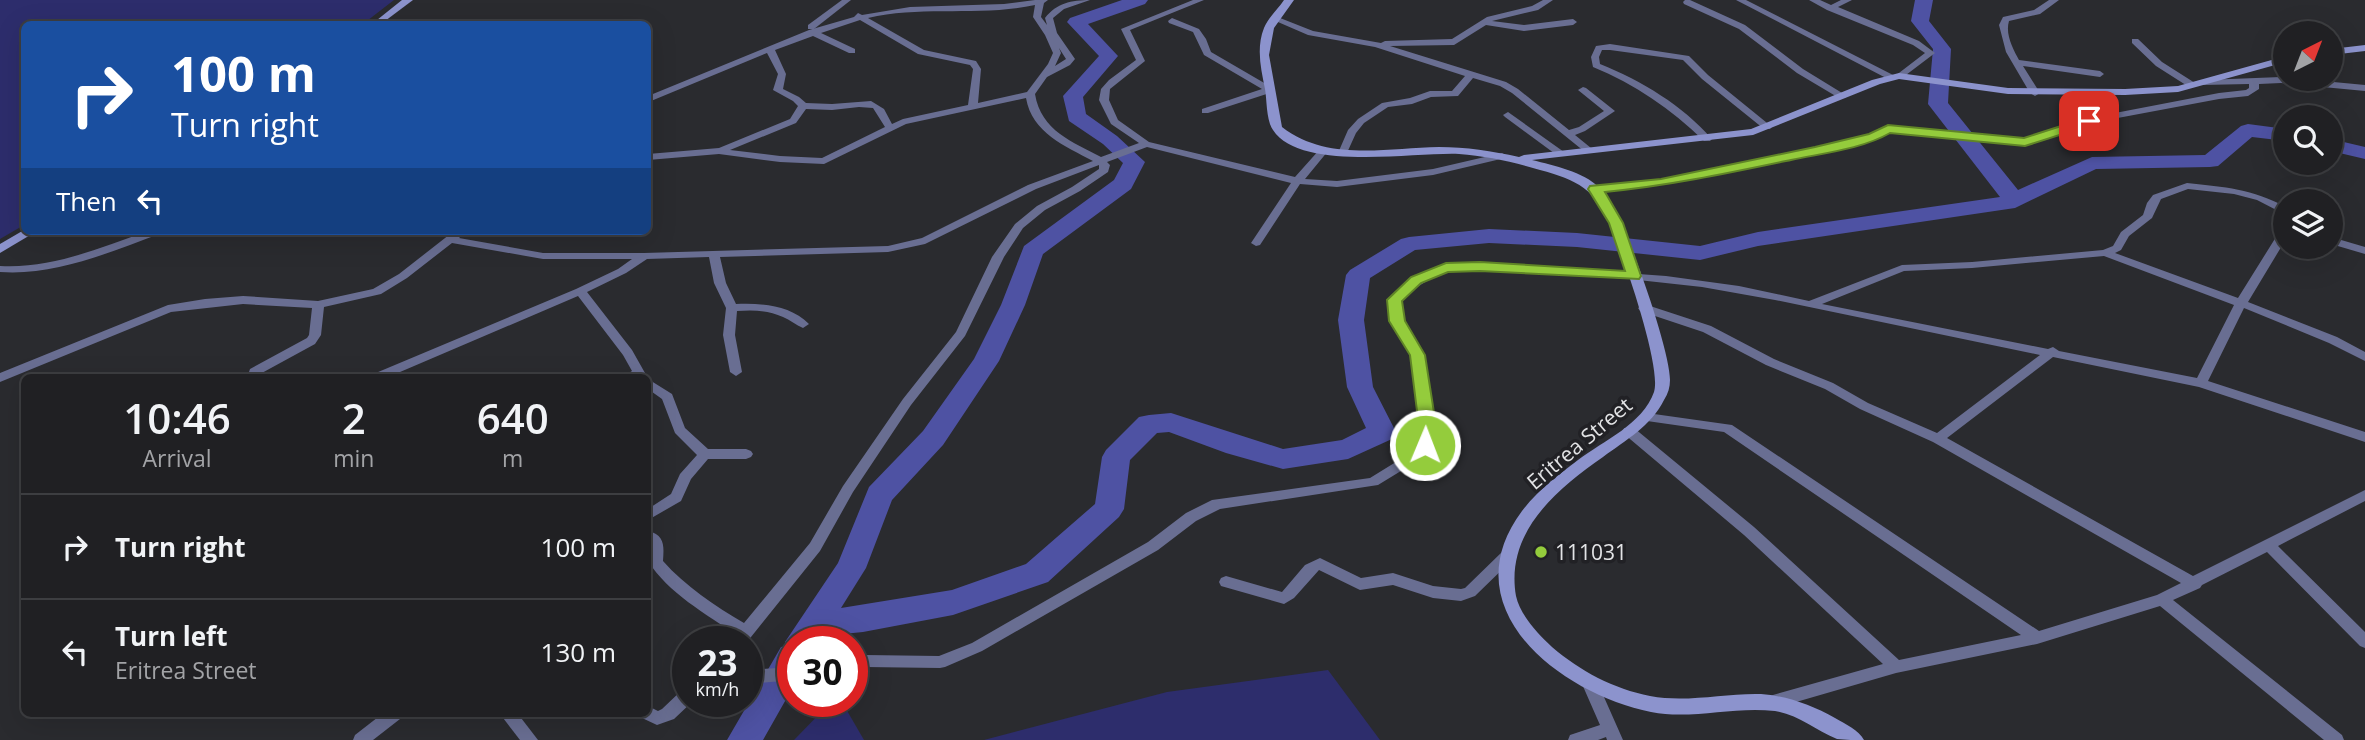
<!DOCTYPE html>
<html lang="en">
<head>
<meta charset="utf-8">
<style>
  :root { --surface:#202023; --page:#28282b; --text:#f1f3f6; --muted:#a2a3a6; --line:#3d3e41 }
  body { margin:0; font-family:"Open Sans",sans-serif; background:var(--page); color:var(--text); height:100vh; display:flex; flex-direction:column; font-size:26px; white-space:nowrap }
  * { box-sizing:border-box; margin:0 }
  p { font-size:23px; color:var(--muted) }
  .icon { flex:none; width:38px; height:38px; fill:none; stroke:currentColor; stroke-width:2; stroke-linecap:round; stroke-linejoin:round }
  .map { position:relative; flex:1; overflow:hidden }
  .details { position:absolute; left:21px; top:374px; width:630px; height:343px; display:flex; flex-direction:column; background:var(--surface); border-radius:10px; box-shadow:0 7px 28px #0002,0 0 0 2px var(--line) }
  .details>* { flex:none }
  .hud { position:absolute; left:21px; top:21px; width:630px; height:214px; border-radius:10px; box-shadow:0 7px 28px #0002,0 0 0 2px var(--line); background:#1a4fa0; color:#fff; overflow:hidden }
  .needle { width:46px; rotate:42deg }
  .controls { position:absolute; left:2273px; top:21px; display:grid; gap:14px }
  .controls a { display:grid; place-items:center; width:70px; height:70px; border-radius:50%; background:var(--surface); box-shadow:0 7px 28px #0002,0 0 0 2px var(--line); font-size:35px }
  .speed { position:absolute; left:672px; top:626px; display:flex; gap:14px; font-size:35px; font-weight:700; text-align:center }
  .speed>* { display:grid; place-content:center; width:91px; height:91px; border-radius:50%; background:var(--surface); box-shadow:0 7px 28px #0002,0 0 0 2px var(--line); line-height:1 }
  .speed small { font-size:18px; font-weight:400 }
  .speed .limit { border:10px solid #d22; background:#fff; color:#111 }
  .pin { position:absolute; display:grid; place-items:center; width:60px; height:60px; color:#fff; margin:-30px; border-radius:14px; box-shadow:0 4px 10px #0006 }
  .me { position:absolute; width:77px; margin:-38px; rotate:1deg; stroke-linejoin:round; filter:drop-shadow(0 0 5px #0008) }
  .turn { display:flex; align-items:center; gap:24px; height:147px; padding:0 35px; font-size:32px }
  .turn .icon { width:91px; height:91px; stroke-width:2.5 }
  .turn b { display:block; font-size:49px; line-height:60px }
  .then { display:flex; align-items:center; height:66px; padding:0 35px; background:#0003; gap:14px; font-size:26px }
  .eta { display:flex; justify-content:space-evenly; align-items:center; height:119px; text-align:center }
  .eta b { font-size:42px; font-weight:600; line-height:49px }
  ul { padding:0; list-style:none }
  li { display:flex; align-items:center; gap:21px; height:105px; padding:0 35px; border-top:2px solid var(--line) }
  li div { flex:1 }
  li b { display:block; font-size:26px }
  li em { font-style:normal }
  .map>svg:first-child { display:block }
  .green { fill:#2d2d6c }
  .lines { fill:none; stroke-linecap:round; stroke-linejoin:round }
  .river { fill:#4e52a3; fill-rule:evenodd }
  .street { fill:#696e92; fill-rule:evenodd }
  .secondary { fill:#8c93cd; fill-rule:evenodd }
  .route { fill:#94cc3c; stroke:#608527; stroke-width:2 }
  .poi-dot { fill:#94cc3c; stroke:#212125; stroke-width:2.5 }
  .labels { text-anchor:middle; dominant-baseline:central; stroke-width:7; stroke-linejoin:round; paint-order:stroke }
  .street-label { font-size:21px; fill:#e2e3e5; stroke:#212125 }
  .poi-label { font-size:21px; fill:#e2e3e5; stroke:#212125; text-anchor:start }
</style>
</head>
<body>
<div class="map">
<svg width="2365" height="740" viewBox="0 0 2365 740">
  <rect width="100%" height="100%" fill="#2a2b2f"/>
  <!-- green -->
  <g class="green">
    <polygon points="0,0 394,0 363,24 24,24 24,225 0,239"/>
    <polygon points="1328,670 1380,740 984,740 1167,692"/>
    <polygon points="831,702 842,702 864,740 794,740"/>
  </g>
  <g class="lines">
    <!-- river -->
    <g class="river">
      <polygon points="1122,0 1148,0 1145,4 1088,24 1118,56 1083,97 1086,114 1117,136 1145,162 1131,189 1043,254 1025,305 999,361 943,445 892,500 866,568 841,608 952,590 1026,564 1095,504 1102,457 1106,450 1139,417 1149,415 1171,413 1283,449 1342,440 1366,428 1347,387 1338,320 1346,275 1350,270 1401,239 1409,237 1489,229 1577,233 1700,246 1758,232 2000,197 1928,104 1933,49 1911,21 1915,0 1933,0 1929,21 1951,49 1948,103 2018,190 2092,157 2205,155 2241,126 2248,124 2286,129 2286,141 2252,137 2218,166 2210,167 2096,169 2015,208 1758,246 1700,260 1577,247 1489,243 1415,250 1370,278 1364,320 1373,387 1396,432 1392,439 1348,459 1283,469 1226,453 1169,432 1157,433 1130,460 1124,509 1119,517 1048,582 953,615 863,632 823,636 819,642 793,642 793,687 763,740 727,740 781,647 786,646 785,642 838,563 869,487 923,431 974,359 1001,305 1024,246 1114,180 1123,163 1103,144 1069,121 1063,96 1099,56 1067,22 1070,18"/>
      <polygon points="2331,139 2365,147 2365,159 2331,151"/>
    </g>
    <!-- street -->
    <g class="street">
      <polygon points="842,0 851,0 814,29 808,29 808,25"/>
      <path d="M 1035,0 L 1048,0 L 1044,3 L 1041,17 L 1047,25 L 1045,18 C 1057,3 1071,0 1090,0 L 1064,9 L 1053,18 L 1057,33 L 1075,59 L 1070,65 L 1047,77 L 1035,94 C 1041,131 1073,142 1101,157 L 1139,143 L 1111,124 L 1099,100 L 1101,89 L 1109,80 L 1136,60 L 1121,29 L 1193,0 L 1204,0 L 1130,30 L 1145,61 L 1110,89 L 1109,100 L 1118,120 L 1149,142 L 1295,177 L 1320,149 L 1323,148 L 1328,151 L 1305,179 L 1337,181 L 1433,169 L 1502,153 L 1507,156 L 1505,158 L 1433,175 L 1337,187 L 1300,184 L 1260,245 L 1256,246 L 1251,243 L 1291,183 L 1147,147 L 1107,162 L 1110,165 L 1108,172 L 1080,191 L 1045,210 L 1023,228 L 1004,257 L 965,336 L 911,405 L 853,492 L 820,551 L 747,642 L 732,642 L 736,634 C 708,616 666,591 649,562 L 650,546 L 648,544 L 648,531 C 665,535 664,546 663,561 C 685,586 715,606 744,623 L 810,543 L 843,486 L 903,399 L 956,332 L 992,257 L 1015,224 L 1037,206 L 1072,187 L 1099,169 L 1099,165 L 1036,189 L 925,244 L 888,252 L 720,257 L 726,283 L 736,304 C 762,303 790,305 809,324 L 803,328 C 796,325 790,320 783,317 C 768,310 753,310 737,311 L 735,335 L 742,372 L 736,376 L 730,372 L 723,335 L 726,308 L 714,283 L 709,257 L 647,259 L 626,273 L 587,292 L 632,350 L 645,373 L 638,378 L 621,378 L 632,371 L 623,355 L 578,296 L 386,378 L 369,378 L 371,375 L 576,289 L 618,269 L 632,259 L 543,259 L 452,243 L 407,278 L 381,294 L 324,307 L 321,335 L 315,344 L 260,374 L 259,378 L 247,378 L 250,369 L 307,338 L 309,335 L 312,308 L 243,304 L 171,312 L 0,382 L 0,373 L 168,305 L 205,299 L 243,296 L 318,301 L 373,289 L 399,274 L 454,231 L 466,231 L 459,238 L 543,253 L 644,253 L 888,246 L 922,238 L 1028,185 L 1093,161 C 1065,146 1032,133 1026,98 L 906,124 L 824,164 L 780,162 L 719,154 L 648,160 L 648,154 L 719,148 L 790,119 L 798,106 L 793,101 L 773,90 L 778,74 L 767,53 L 651,101 L 648,102 L 648,96 L 809,30 L 854,17 L 858,13 L 862,15 L 910,7 L 1004,4 ZM 1035,5 L 1033,17 L 1045,35 L 1053,53 L 1048,64 L 1027,92 L 978,103 L 981,69 L 976,61 L 924,50 L 868,18 C 923,5 980,17 1035,5 ZM 860,20 L 918,54 L 970,65 L 973,69 L 968,105 L 903,119 L 892,124 L 884,109 L 871,101 L 832,104 L 806,103 L 799,97 L 783,89 L 786,74 L 775,50 L 813,36 L 849,53 L 855,53 L 855,49 L 821,33 ZM 1059,48 L 1066,59 L 1055,66 L 1061,53 ZM 859,107 L 873,108 L 885,127 L 822,158 L 780,156 L 730,150 L 796,123 L 806,109 L 832,110 Z"/>
      <polygon points="1543,0 1553,0 1538,10 1492,21 1524,25 1573,19 1577,22 1573,25 1524,31 1486,25 1454,45 1390,46 1506,82 1518,89 1569,130 1579,127 1604,111 1578,90 1583,87 1586,88 1615,111 1585,131 1575,135 1591,148 1591,152 1585,152 1512,93 1500,86 1473,78 1458,96 1431,97 1412,104 1388,107 1364,123 1356,133 1346,155 1340,155 1338,153 1348,130 1358,119 1382,103 1410,98 1430,91 1452,91 1465,76 1375,47 1308,35 1271,19 1275,16 1313,31 1381,43 1385,41 1452,39 1487,17 1532,6"/>
      <polygon points="1685,0 1690,0 1745,25 1803,69 1847,96 1845,98 1839,98 1797,73 1739,29 1684,4 1683,2"/>
      <polygon points="1736,0 1746,0 1895,76 1925,53 1913,45 1827,10 1809,0 1820,0 1831,5 1841,0 1852,0 1838,7 1919,41 1935,53 1902,78 1888,79"/>
      <path d="M 2049,0 L 2059,0 L 2040,14 L 2009,21 C 2005,34 2013,49 2019,60 L 2100,71 L 2104,74 L 2100,77 L 2023,66 L 2040,93 L 2035,96 L 2030,93 L 2006,52 L 1999,25 L 2003,17 L 2034,10 Z"/>
      <polygon points="1172,18 1199,29 1206,39 1211,52 1273,88 1273,92 1208,113 1202,113 1202,109 1262,89 1204,55 1193,32 1169,23 1168,21"/>
      <polygon points="2132,39 2138,39 2162,62 2195,83 2195,87 2189,87 2156,66 2132,43"/>
      <path d="M 1610,44 L 1689,56 L 1708,75 L 1772,127 L 1770,129 L 1764,129 L 1702,79 L 1683,60 L 1610,50 L 1602,50 L 1599,57 L 1600,64 C 1642,81 1682,105 1712,139 L 1710,141 L 1704,141 C 1671,109 1635,84 1593,67 L 1591,57 L 1596,46 Z"/>
      <polygon points="2281,77 2365,85 2365,91 2281,83 2259,84 2259,89 2248,96 2219,99 2091,123 2025,145 1890,132 1876,139 1815,154 1661,185 1595,192 1590,189 1595,186 1661,179 1815,148 1870,135 1888,126 2024,139 2089,118 2219,93 2246,90 2249,88 2249,84 2202,85 2200,83 2205,80"/>
      <polygon points="1508,112 1564,152 1564,156 1558,156 1505,117 1503,115"/>
      <path d="M 2187,183 C 2225,187 2252,189 2286,207 L 2286,215 L 2257,200 L 2234,194 L 2188,189 L 2161,199 L 2152,218 L 2129,236 L 2121,250 L 2115,253 L 2238,298 L 2281,229 L 2286,226 L 2286,239 L 2248,302 L 2337,337 L 2365,352 L 2365,361 L 2329,343 L 2244,308 L 2208,381 L 2365,432 L 2365,442 L 2199,387 L 2053,357 L 1947,438 L 2193,576 L 2365,490 L 2365,501 L 2278,546 L 2365,632 L 2365,648 L 2360,646 L 2267,552 L 2202,585 L 2200,588 L 2173,600 L 2342,735 L 2344,740 L 2324,740 L 2160,606 L 2037,644 L 1896,673 L 1772,709 L 1766,707 L 1764,702 L 1766,697 L 1883,664 L 1744,535 L 1624,434 L 1623,431 L 1624,428 L 1634,428 L 1754,527 L 1899,660 L 2021,635 L 1724,432 L 1647,421 L 1641,417 L 1642,414 L 1647,413 L 1732,425 L 2039,631 L 2157,595 L 2181,583 L 1933,442 L 1860,409 L 1825,389 L 1766,365 L 1703,332 L 1640,311 L 1638,308 L 1644,304 L 1711,326 L 1774,359 L 1833,383 L 1868,403 L 1937,433 L 2040,355 L 1775,300 L 1702,287 L 1629,279 L 1480,269 C 1445,268 1426,278 1400,301 L 1403,321 L 1423,355 L 1433,419 L 1432,445 L 1414,463 L 1378,485 L 1220,509 L 1196,521 L 1158,550 L 982,651 L 945,667 L 940,668 L 865,667 L 852,671 L 852,658 L 865,655 L 939,656 L 972,643 L 1148,542 L 1186,513 L 1212,500 L 1370,478 L 1404,457 L 1419,443 L 1421,419 L 1411,355 L 1391,321 L 1388,300 C 1409,276 1439,263 1470,262 L 1666,276 L 1739,286 L 1809,301 L 1902,265 L 1972,262 L 2103,250 L 2113,246 L 2121,232 L 2143,215 L 2147,203 L 2153,195 ZM 2104,256 L 2234,305 L 2197,378 L 2059,351 L 2053,347 L 2048,349 L 1822,304 L 1904,271 L 1972,268 Z"/>
      <path d="M 148,231 L 163,231 L 162,233 C 110,252 56,276 0,272 L 0,266 C 51,269 100,248 148,231 Z"/>
      <polygon points="2331,237 2365,247 2365,254 2331,244"/>
      <polygon points="648,379 672,394 685,428 708,449 746,449 751,451 753,454 751,457 746,459 708,459 691,479 681,501 648,520 648,509 671,494 680,474 697,455 675,433 662,399 648,389"/>
      <polygon points="1508,550 1513,551 1515,555 1513,559 1475,596 1461,601 1433,598 1393,585 1360,590 1319,570 1294,598 1284,604 1221,586 1219,582 1221,578 1226,576 1282,592 1305,565 1320,558 1361,578 1393,573 1433,586 1461,589 1465,588 1503,551"/>
      <polygon points="793,667 793,680 747,684 747,670"/>
      <polygon points="1590,677 1596,679 1623,740 1607,740 1606,737 1598,740 1568,740 1570,735 1600,725 1582,684 1584,679"/>
      <polygon points="688,688 688,702 692,702 674,719 657,725 642,718 640,714 648,714 648,706 658,711 662,709 682,690"/>
      <polygon points="382,714 402,714 400,719 373,740 353,740 355,735"/>
      <polygon points="500,714 518,714 538,740 520,740"/>
    </g>
    <!-- secondary -->
    <g class="secondary">
      <polygon points="402,0 413,0 381,24 372,24"/>
      <path d="M 1284,0 L 1294,0 L 1274,28 L 1269,55 L 1282,127 C 1327,162 1386,148 1439,147 C 1466,147 1492,151 1519,157 L 1524,155 L 1751,129 L 1872,80 L 1899,73 L 2008,88 L 2125,89 L 2178,86 L 2286,56 L 2286,62 L 2178,92 L 2125,95 L 2008,94 L 1899,79 L 1880,84 L 1753,135 L 1532,160 C 1555,166 1582,171 1600,188 C 1622,209 1670,348 1670,380 C 1670,387 1668,394 1664,400 C 1651,426 1626,440 1603,457 C 1556,490 1505,532 1516,596 C 1520,615 1538,634 1552,647 C 1580,671 1614,689 1650,696 C 1687,703 1724,693 1761,694 C 1787,696 1812,705 1835,718 C 1845,724 1859,730 1864,740 C 1856,740 1845,740 1837,739 C 1815,730 1799,715 1775,711 C 1733,706 1692,720 1651,712 C 1561,694 1449,609 1522,511 C 1537,491 1558,475 1578,460 C 1603,441 1643,424 1654,392 C 1662,367 1623,255 1611,227 C 1596,189 1577,180 1540,170 C 1514,162 1486,156 1459,154 C 1415,152 1300,172 1273,130 C 1266,120 1267,100 1265,89 C 1261,69 1256,48 1264,28 C 1268,18 1278,9 1284,0 Z"/>
      <polygon points="2365,45 2365,51 2331,55 2331,49"/>
      <polygon points="24,230 37,231 0,253 0,244"/>
    </g>
  </g>
  <!-- route -->
  <path class="route" d="M 2089,117 L 2094,118 L 2094,124 L 2025,146 L 1890,133 C 1862,149 1824,153 1791,160 C 1729,173 1668,186 1605,192 L 1623,223 L 1641,276 L 1639,279 L 1480,271 L 1448,272 L 1421,283 L 1402,301 L 1405,321 L 1425,355 L 1435,419 L 1431,449 L 1425,451 L 1416,445 L 1418,419 L 1410,355 L 1389,321 L 1387,300 L 1411,277 L 1446,263 L 1480,262 L 1625,271 L 1609,223 L 1588,189 L 1590,186 L 1661,179 L 1815,147 L 1869,134 L 1888,125 L 2024,138 Z"/>
  <!-- markers -->
  <circle class="poi-dot" cx="1541" cy="552" r="7"/>
  <g class="labels">
    <!-- street labels -->
    <g class="street-label">
      <text transform="translate(1579 443) rotate(-40)">Eritrea Street</text>
    </g>
    <!-- poi labels -->
    <g class="poi-label">
      <text x="1555" y="552">111031</text>
    </g>
  </g>
</svg>
<div class="controls">
<a><svg class="needle" viewBox="-14 -14 28 28"><path d="M0-13l5 13h-10z" fill="#e53935"/><path d="M0 13l5-13h-10z" fill="#a2a3a6"/></svg></a>
<a><svg class="icon" aria-label="search" viewBox="0 0 24 24"><circle cx="10" cy="10" r="6"/><path d="M15 15l6 6"/></svg></a>
<a><svg class="icon" aria-label="layers" viewBox="0 0 24 24"><path d="M12 4l9 5-9 5-9-5zM3 14l9 5 9-5"/></svg></a>
</div>
<div class="speed"><div>23<small>km/h</small></div><div class="limit">30</div></div>
<div class="pin" style="left:2089px;top:121px;background:#d93025"><svg class="icon" aria-label="arrive" viewBox="0 0 24 24"><path d="M6 21V4h12l-3 4 3 4H6"/></svg></div>
<svg class="me" style="left:1425px;top:445px" viewBox="-20 -20 40 40"><circle r="17" fill="#94cc3c" stroke="#fff" stroke-width="3"/><path d="M0-11L8 9 0 5-8 9z" fill="#fff"/></svg>
<div class="hud">
<div class="turn"><svg class="icon" aria-label="right" viewBox="0 0 24 24"><path d="M7 20v-9h11M14 6l5 5-5 5"/></svg><div><b>100 m</b>Turn right</div></div>
<div class="then">Then<svg class="icon" aria-label="left" viewBox="0 0 24 24"><path d="M17 20v-9H6M10 6l-5 5 5 5"/></svg></div>
</div>
<section class="details">
<div class="eta">
<div><b>10:46</b><p>Arrival</p></div>
<div><b>2</b><p>min</p></div>
<div><b>640</b><p>m</p></div>
</div>
<ul>
<li><svg class="icon" aria-label="right" viewBox="0 0 24 24"><path d="M7 20v-9h11M14 6l5 5-5 5"/></svg><div><b>Turn right</b></div><em>100 m</em></li>
<li><svg class="icon" aria-label="left" viewBox="0 0 24 24"><path d="M17 20v-9H6M10 6l-5 5 5 5"/></svg><div><b>Turn left</b><p>Eritrea Street</p></div><em>130 m</em></li>
</ul>
</section>
</div>
</body>
</html>
